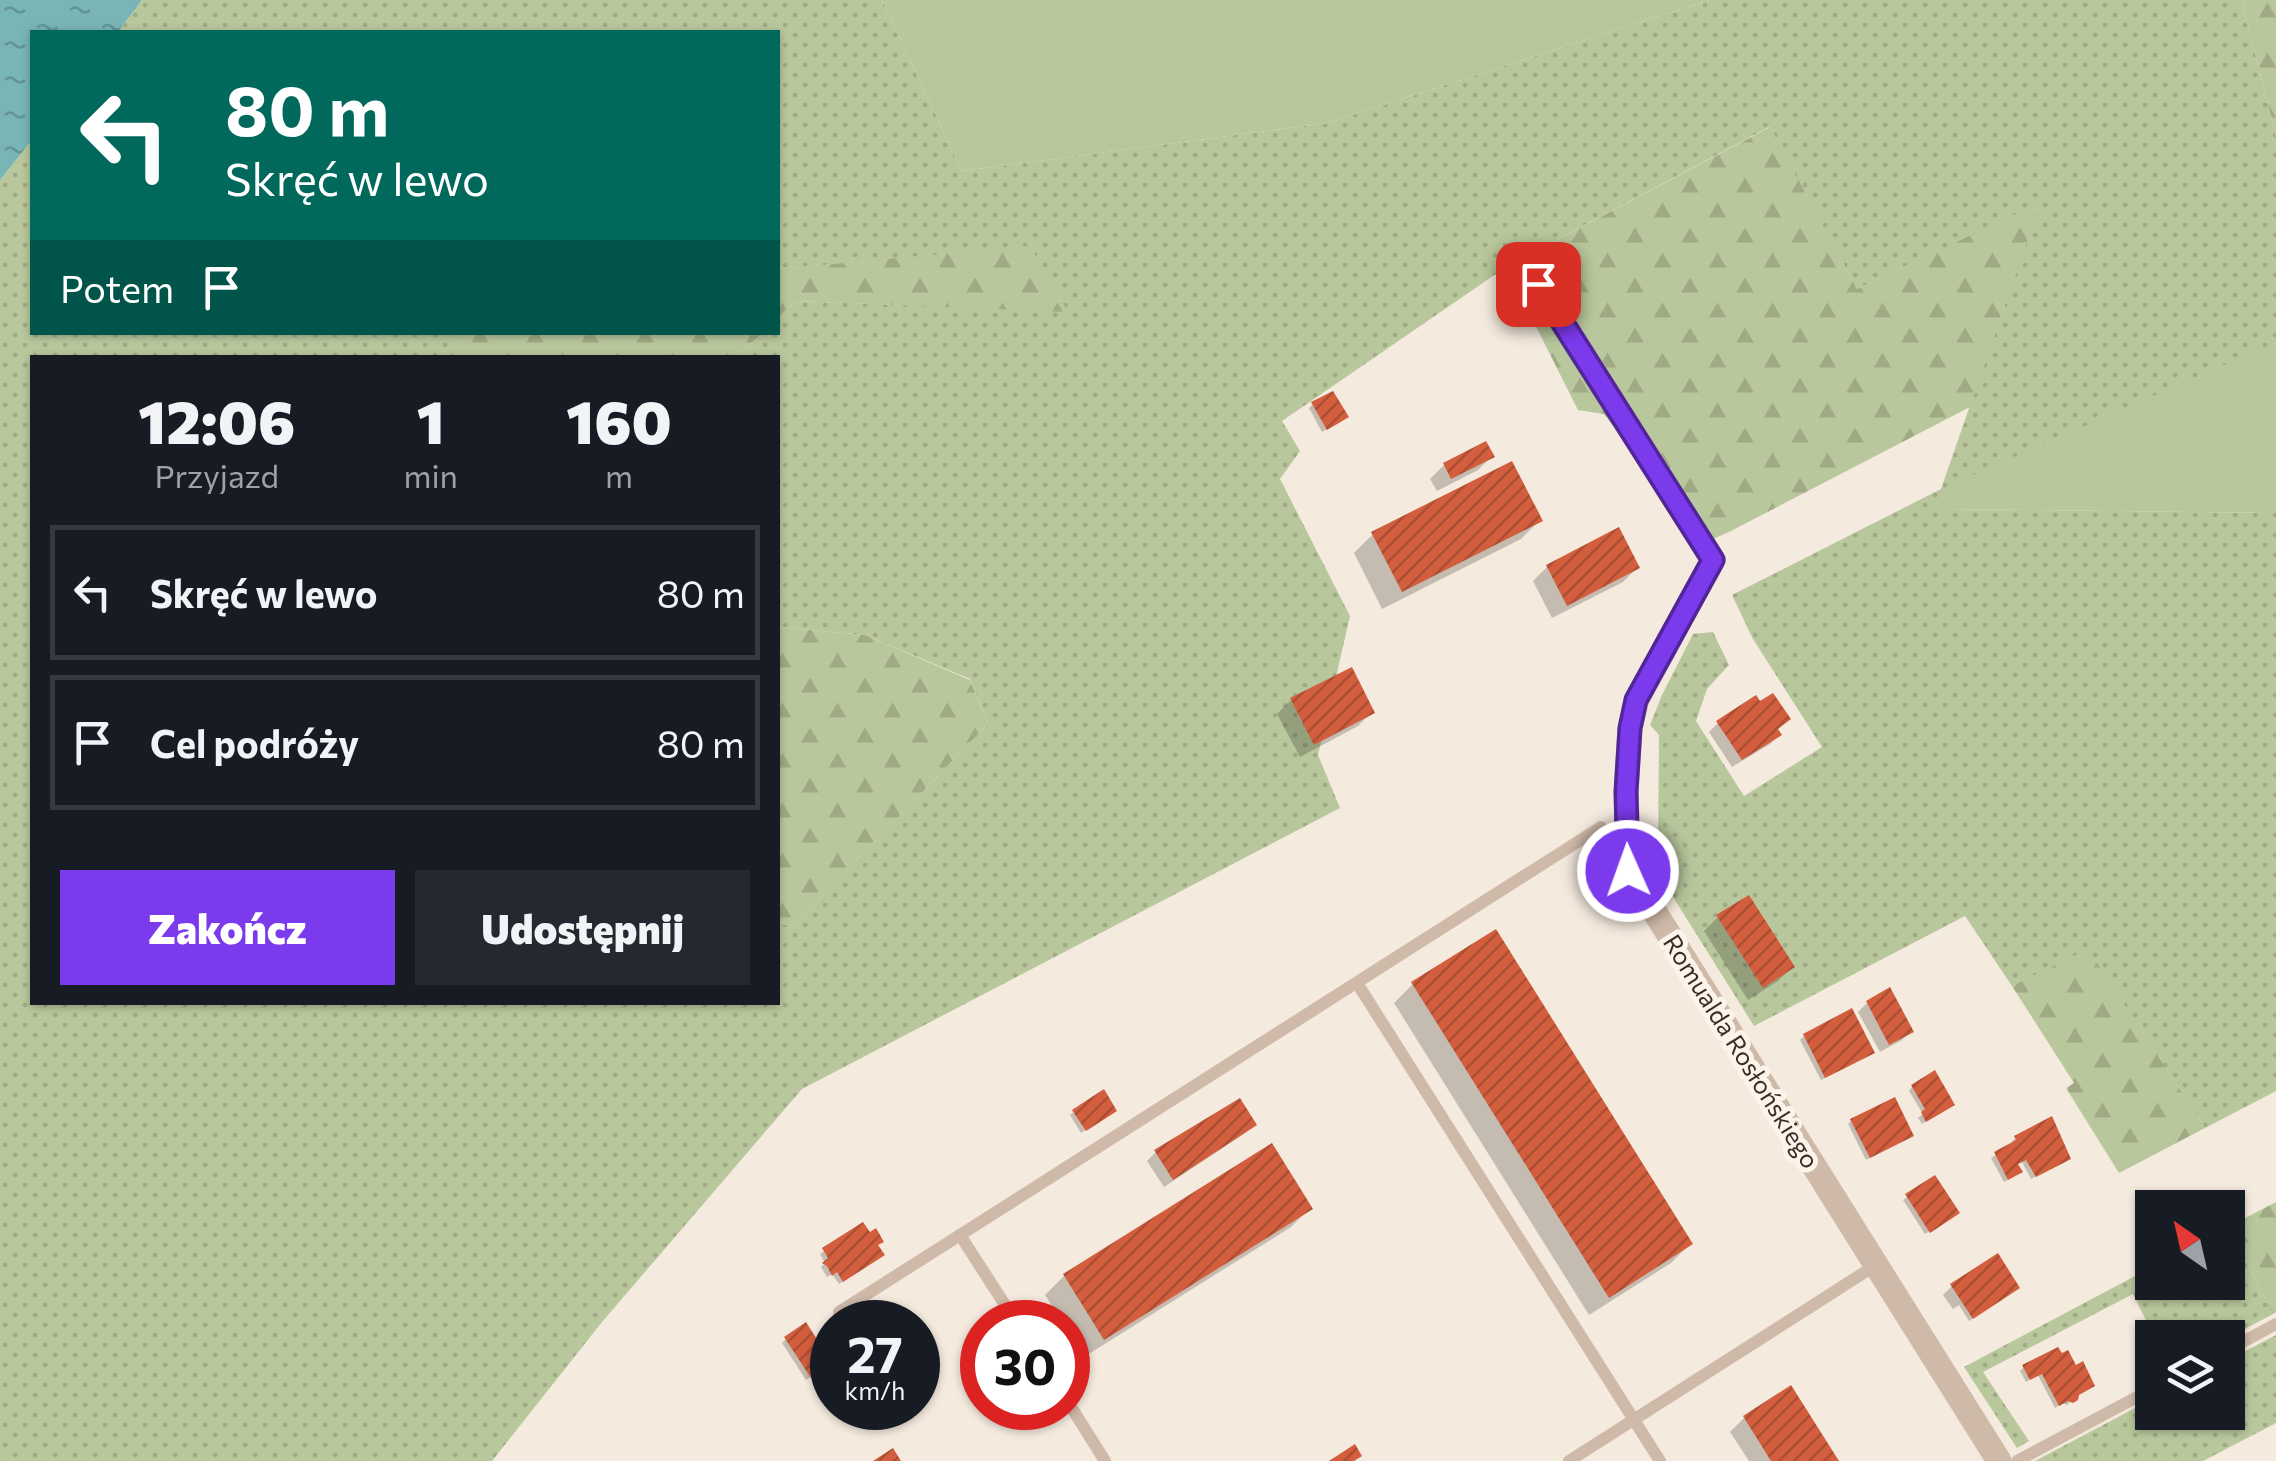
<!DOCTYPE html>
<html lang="pl">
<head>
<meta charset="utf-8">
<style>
  :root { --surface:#171b24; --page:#242831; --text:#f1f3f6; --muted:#9ea1a6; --line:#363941; --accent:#7c3aed }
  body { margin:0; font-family:Commissioner,sans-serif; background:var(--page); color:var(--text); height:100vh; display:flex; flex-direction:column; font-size:38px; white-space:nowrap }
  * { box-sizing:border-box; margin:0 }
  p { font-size:32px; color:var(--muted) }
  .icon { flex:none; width:55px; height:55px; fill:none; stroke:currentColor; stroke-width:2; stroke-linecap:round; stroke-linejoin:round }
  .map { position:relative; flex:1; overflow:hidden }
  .panel { position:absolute; left:30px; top:355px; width:750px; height:650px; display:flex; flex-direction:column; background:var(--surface); border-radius:0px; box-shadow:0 2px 8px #0004 }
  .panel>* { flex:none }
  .banner { position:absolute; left:30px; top:30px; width:750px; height:305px; border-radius:0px; box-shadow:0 2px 8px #0004; background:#00695c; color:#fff; overflow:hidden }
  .needle { width:65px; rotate:326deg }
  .controls { position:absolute; left:2135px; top:1190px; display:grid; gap:20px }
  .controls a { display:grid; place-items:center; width:110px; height:110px; border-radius:0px; background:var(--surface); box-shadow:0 2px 8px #0004; font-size:50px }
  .speed { position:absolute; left:810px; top:1300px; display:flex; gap:20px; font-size:50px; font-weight:700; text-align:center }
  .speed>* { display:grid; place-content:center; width:130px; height:130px; border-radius:50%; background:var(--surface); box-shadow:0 2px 8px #0004; line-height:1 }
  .speed small { font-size:25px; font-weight:400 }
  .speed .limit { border:15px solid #d22; background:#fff; color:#111 }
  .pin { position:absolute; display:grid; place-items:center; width:85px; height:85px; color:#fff; margin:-42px; border-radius:20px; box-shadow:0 5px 15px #0006 }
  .me { position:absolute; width:110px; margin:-55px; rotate:358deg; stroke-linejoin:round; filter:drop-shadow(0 0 8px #0008) }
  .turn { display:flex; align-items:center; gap:35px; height:210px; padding:0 30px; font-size:45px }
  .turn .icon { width:130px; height:130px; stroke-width:2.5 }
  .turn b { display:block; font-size:70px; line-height:85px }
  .then { display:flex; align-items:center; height:95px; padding:0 30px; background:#0003; gap:20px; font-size:38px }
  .eta { display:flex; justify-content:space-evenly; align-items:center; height:170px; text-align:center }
  .eta b { font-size:60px; font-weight:800; line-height:70px }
  .button { display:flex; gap:20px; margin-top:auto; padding:20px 30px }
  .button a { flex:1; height:115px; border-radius:0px; background:var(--accent); color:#fff; font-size:40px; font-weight:800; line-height:115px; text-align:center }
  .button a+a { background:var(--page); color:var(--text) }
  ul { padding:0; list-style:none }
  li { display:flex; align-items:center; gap:30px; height:135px; margin:0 20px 15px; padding:0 10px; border:5px solid var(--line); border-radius:0px }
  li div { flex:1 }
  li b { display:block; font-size:38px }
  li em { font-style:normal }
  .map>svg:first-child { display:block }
  .grass { fill:url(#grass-dots) }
  .forest { fill:url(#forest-firs) }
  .garden { fill:#b9c79c }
  .water { fill:url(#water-ripples) }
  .shadow { fill:#0003 }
  .building { fill:url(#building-hatch) }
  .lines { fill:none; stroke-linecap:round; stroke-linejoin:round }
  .service { stroke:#cfb9a8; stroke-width:12 }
  .minor { stroke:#cfb9a8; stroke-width:25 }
  .route-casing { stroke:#51269a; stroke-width:25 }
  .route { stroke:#7c3aed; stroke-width:18 }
  .labels { text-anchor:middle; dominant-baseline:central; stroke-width:10; stroke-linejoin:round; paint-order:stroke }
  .street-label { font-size:25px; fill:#3b2e29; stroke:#fcf4eb }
</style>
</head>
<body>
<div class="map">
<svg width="2276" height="1461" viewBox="0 0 2276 1461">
  <defs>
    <pattern id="grass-dots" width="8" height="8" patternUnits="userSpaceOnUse" patternTransform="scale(2.5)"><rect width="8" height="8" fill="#b9c79c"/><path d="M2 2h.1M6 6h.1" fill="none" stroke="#a0ab86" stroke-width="1.8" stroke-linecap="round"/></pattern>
    <pattern id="forest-firs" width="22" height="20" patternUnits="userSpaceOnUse" patternTransform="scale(2.5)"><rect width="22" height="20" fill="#b9c79c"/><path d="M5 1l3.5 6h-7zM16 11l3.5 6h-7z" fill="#a0ab86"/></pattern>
    <pattern id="water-ripples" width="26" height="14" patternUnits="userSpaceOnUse" patternTransform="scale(2.5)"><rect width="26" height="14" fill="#79b5b6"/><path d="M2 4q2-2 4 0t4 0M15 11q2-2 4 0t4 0" fill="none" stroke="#649494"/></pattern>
    <pattern id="building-hatch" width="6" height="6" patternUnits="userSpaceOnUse" patternTransform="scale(2.5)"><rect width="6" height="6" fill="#d35e3e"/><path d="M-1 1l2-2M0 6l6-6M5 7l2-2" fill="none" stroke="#ac4e34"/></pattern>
  </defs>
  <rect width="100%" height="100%" fill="#f5eade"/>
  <!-- grass -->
  <g class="grass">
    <polygon points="142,0 882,0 962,171 1328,123 1709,0 2248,0 2242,2 2276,136 2276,342 1941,509 2276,513 2276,1091 2205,1128 2088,950 2012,986 1965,916 1754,1026 1673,897 1658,852 1659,735 1650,725 1662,695 1693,634 1713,632 1729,665 1707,689 1696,721 1744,796 1822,747 1753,639 1732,595 1941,489 2040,204 1857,289 1769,127 1506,267 1282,421 1300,451 1280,479 1350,616 1318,755 1340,808 802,1089 602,1322 492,1461 0,1461 0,180 32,140 32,332 456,333 443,357 32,358 32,1002 778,1002 778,923 793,926 988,724 970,679 865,635 778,627 778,358 737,357 762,333 778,332 778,318 795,301 1067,311 1030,247 778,269 778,32 118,32"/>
    <polygon points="2228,1227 2273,1314 2228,1338 2154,1337 2133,1294 1983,1372 2029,1441 2017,1448 1964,1367 2152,1267 2152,1282 2228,1282"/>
    <polygon points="2276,1335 2276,1423 2203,1461 2035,1461 2152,1399 2152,1412 2228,1412 2228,1360"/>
  </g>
  <!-- forest -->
  <g class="forest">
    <polygon points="2248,0 2276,0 2276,136 2242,2"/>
    <polygon points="1770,127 1857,289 2041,202 1970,407 1731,531 1702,544 1604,414 1578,410 1506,267"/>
    <polygon points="1030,246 1068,312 795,301 778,318 778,269"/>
    <polygon points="456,332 762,332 762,333 737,357 443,357"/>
    <polygon points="778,627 865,635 970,680 988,724 793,926 778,923"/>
    <polygon points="2088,949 2205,1128 2119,1173 2066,1088 2074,1083 2012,986"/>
    <polygon points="2276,1202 2276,1312 2273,1314 2228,1227"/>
  </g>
  <!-- garden -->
  <g class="garden">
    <polygon points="882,0 1709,0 1328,123 962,171"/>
    <polygon points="2276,342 2276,513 1940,509 1941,489"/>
  </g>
  <!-- water -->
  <polygon class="water" points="0,0 142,0 118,32 32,32 32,140 0,180"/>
  <!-- shadow -->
  <g class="shadow">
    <polygon points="1313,404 1342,421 1322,432 1309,408"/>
    <polygon points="1492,456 1478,470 1437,491 1430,479 1444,465"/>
    <polygon points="1540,520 1521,539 1382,609 1354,553 1373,534"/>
    <polygon points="1547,567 1637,568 1623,582 1552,618 1533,581"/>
    <polygon points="1291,700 1372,712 1358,726 1300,757 1277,714"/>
    <polygon points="1788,719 1776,730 1779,735 1770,744 1732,767 1709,732 1718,723"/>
    <polygon points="1718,917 1792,967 1778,981 1748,1000 1704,931"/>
    <polygon points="1413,984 1690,1244 1671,1263 1589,1315 1394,1003"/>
    <polygon points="1867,1003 1910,1031 1902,1040 1880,1052 1858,1012"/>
    <polygon points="1804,1036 1868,1056 1821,1080 1800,1040"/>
    <polygon points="1912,1087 1949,1108 1922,1124 1918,1118 1923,1114 1909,1091"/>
    <polygon points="1074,1112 1110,1114 1081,1133 1070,1115"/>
    <polygon points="1851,1121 1911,1136 1866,1160 1848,1124"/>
    <polygon points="1254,1124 1245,1133 1164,1187 1147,1161 1156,1152"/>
    <polygon points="2016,1138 2065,1162 2031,1179 2022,1162 2016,1165 2016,1175 2004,1182 1991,1158 2013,1145 2012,1141"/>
    <polygon points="1271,1147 1310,1208 1291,1227 1084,1357 1068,1330 1068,1322 1063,1322 1045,1295 1064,1276"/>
    <polygon points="1934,1178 1953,1216 1925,1234 1903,1200"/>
    <polygon points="863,1225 876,1246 878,1259 839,1284 832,1274 827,1277 821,1267 825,1263 820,1254"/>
    <polygon points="1952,1286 2013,1292 1969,1321 1959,1305 1953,1309 1943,1295"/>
    <polygon points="786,1339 826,1367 806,1380 782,1343"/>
    <polygon points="2061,1356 2076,1396 2067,1405 2062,1403 2055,1408 2038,1375 2026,1382 2020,1371 2024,1367"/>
    <polygon points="1744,1418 1836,1461 1749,1461 1730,1432"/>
  </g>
  <!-- building -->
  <g class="building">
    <polygon points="1333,391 1349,417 1327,430 1311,402"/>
    <polygon points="1486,441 1495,457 1451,479 1443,463"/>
    <polygon points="1512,461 1543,521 1402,592 1371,532"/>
    <polygon points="1619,527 1640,568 1567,606 1546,565"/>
    <polygon points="1352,667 1375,713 1314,745 1290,698"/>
    <polygon points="1773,693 1791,719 1778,729 1782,735 1742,760 1716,721 1756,695 1760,701"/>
    <polygon points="1749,895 1795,967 1763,988 1716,915"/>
    <polygon points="1496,929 1693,1244 1609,1298 1411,982"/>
    <polygon points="1890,987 1914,1032 1889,1045 1866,1001"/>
    <polygon points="1852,1008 1875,1053 1825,1078 1803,1034"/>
    <polygon points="1935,1070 1955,1105 1926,1122 1921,1112 1925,1109 1911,1085"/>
    <polygon points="1104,1089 1117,1111 1086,1131 1072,1110"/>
    <polygon points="1895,1097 1914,1136 1870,1158 1850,1119"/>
    <polygon points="1240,1098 1257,1125 1173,1180 1154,1150"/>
    <polygon points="2052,1116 2071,1159 2036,1177 2026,1160 2018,1164 2023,1172 2008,1180 1994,1152 2016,1140 2014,1136"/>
    <polygon points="1272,1143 1313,1209 1104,1340 1063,1274"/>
    <polygon points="1935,1175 1960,1213 1930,1233 1905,1194"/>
    <polygon points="863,1222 870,1232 876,1228 884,1242 878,1245 885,1255 843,1282 837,1272 832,1276 827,1266 822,1263 828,1258 822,1248"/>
    <polygon points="1998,1253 2020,1288 1973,1319 1950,1284"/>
    <polygon points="806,1322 832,1363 811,1378 784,1337"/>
    <polygon points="2058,1347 2062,1353 2068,1350 2076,1365 2083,1361 2095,1386 2079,1395 2078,1400 2073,1403 2068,1401 2059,1406 2042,1374 2030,1380 2022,1365"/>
    <polygon points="1791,1385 1839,1461 1771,1461 1743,1416"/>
    <polygon points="1355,1444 1362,1456 1354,1461 1329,1461"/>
    <polygon points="893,1448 901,1461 873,1461"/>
  </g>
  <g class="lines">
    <!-- service -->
    <g class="service">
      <polyline points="1357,983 1660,1461"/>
      <polyline points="960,1235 1016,1322"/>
      <polyline points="839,1312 1601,827"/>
      <polyline points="2228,1350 2276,1324"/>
      <polyline points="1068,1402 1105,1461"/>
      <polyline points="1569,1461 1876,1265"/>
      <polyline points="2017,1461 2152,1389"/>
    </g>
    <!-- minor -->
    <polyline class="minor" points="1539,284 1713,560 1637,699 1630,729 1626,792 1629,871 1999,1461"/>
  </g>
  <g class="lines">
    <defs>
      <polyline id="route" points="1538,284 1713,560 1636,700 1630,728 1626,792 1628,871"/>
    </defs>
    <!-- route casing -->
    <use href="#route" class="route-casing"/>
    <!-- route -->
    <use href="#route" class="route"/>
  </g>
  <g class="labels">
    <!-- street labels -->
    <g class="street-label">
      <text transform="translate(1742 1051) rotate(58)">Romualda Rosłońskiego</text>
    </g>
  </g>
</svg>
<div class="controls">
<a><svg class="needle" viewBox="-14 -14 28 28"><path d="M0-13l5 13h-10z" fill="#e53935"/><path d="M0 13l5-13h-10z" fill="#9ea1a6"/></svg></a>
<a><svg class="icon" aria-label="layers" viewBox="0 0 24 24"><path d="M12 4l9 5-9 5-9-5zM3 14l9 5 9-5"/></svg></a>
</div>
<div class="speed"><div>27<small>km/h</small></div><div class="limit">30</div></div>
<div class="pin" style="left:1538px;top:284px;background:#d93025"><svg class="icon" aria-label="arrive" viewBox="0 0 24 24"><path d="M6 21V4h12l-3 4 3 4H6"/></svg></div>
<svg class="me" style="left:1628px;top:871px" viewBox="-20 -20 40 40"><circle r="17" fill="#7c3aed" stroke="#fff" stroke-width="3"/><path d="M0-11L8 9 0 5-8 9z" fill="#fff"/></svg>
<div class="banner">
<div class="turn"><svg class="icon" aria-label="left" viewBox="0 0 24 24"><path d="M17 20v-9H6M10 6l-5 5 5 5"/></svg><div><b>80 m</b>Skręć w lewo</div></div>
<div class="then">Potem<svg class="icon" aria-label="arrive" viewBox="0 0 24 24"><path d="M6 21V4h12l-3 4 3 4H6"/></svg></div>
</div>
<section class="panel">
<div class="eta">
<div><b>12:06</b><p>Przyjazd</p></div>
<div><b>1</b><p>min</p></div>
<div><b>160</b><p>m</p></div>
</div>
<ul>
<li><svg class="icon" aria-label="left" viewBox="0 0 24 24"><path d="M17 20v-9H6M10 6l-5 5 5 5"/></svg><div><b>Skręć w lewo</b></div><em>80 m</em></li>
<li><svg class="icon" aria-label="arrive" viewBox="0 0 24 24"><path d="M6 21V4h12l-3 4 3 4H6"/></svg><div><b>Cel podróży</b></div><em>80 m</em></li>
</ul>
<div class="button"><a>Zakończ</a><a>Udostępnij</a></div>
</section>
</div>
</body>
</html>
